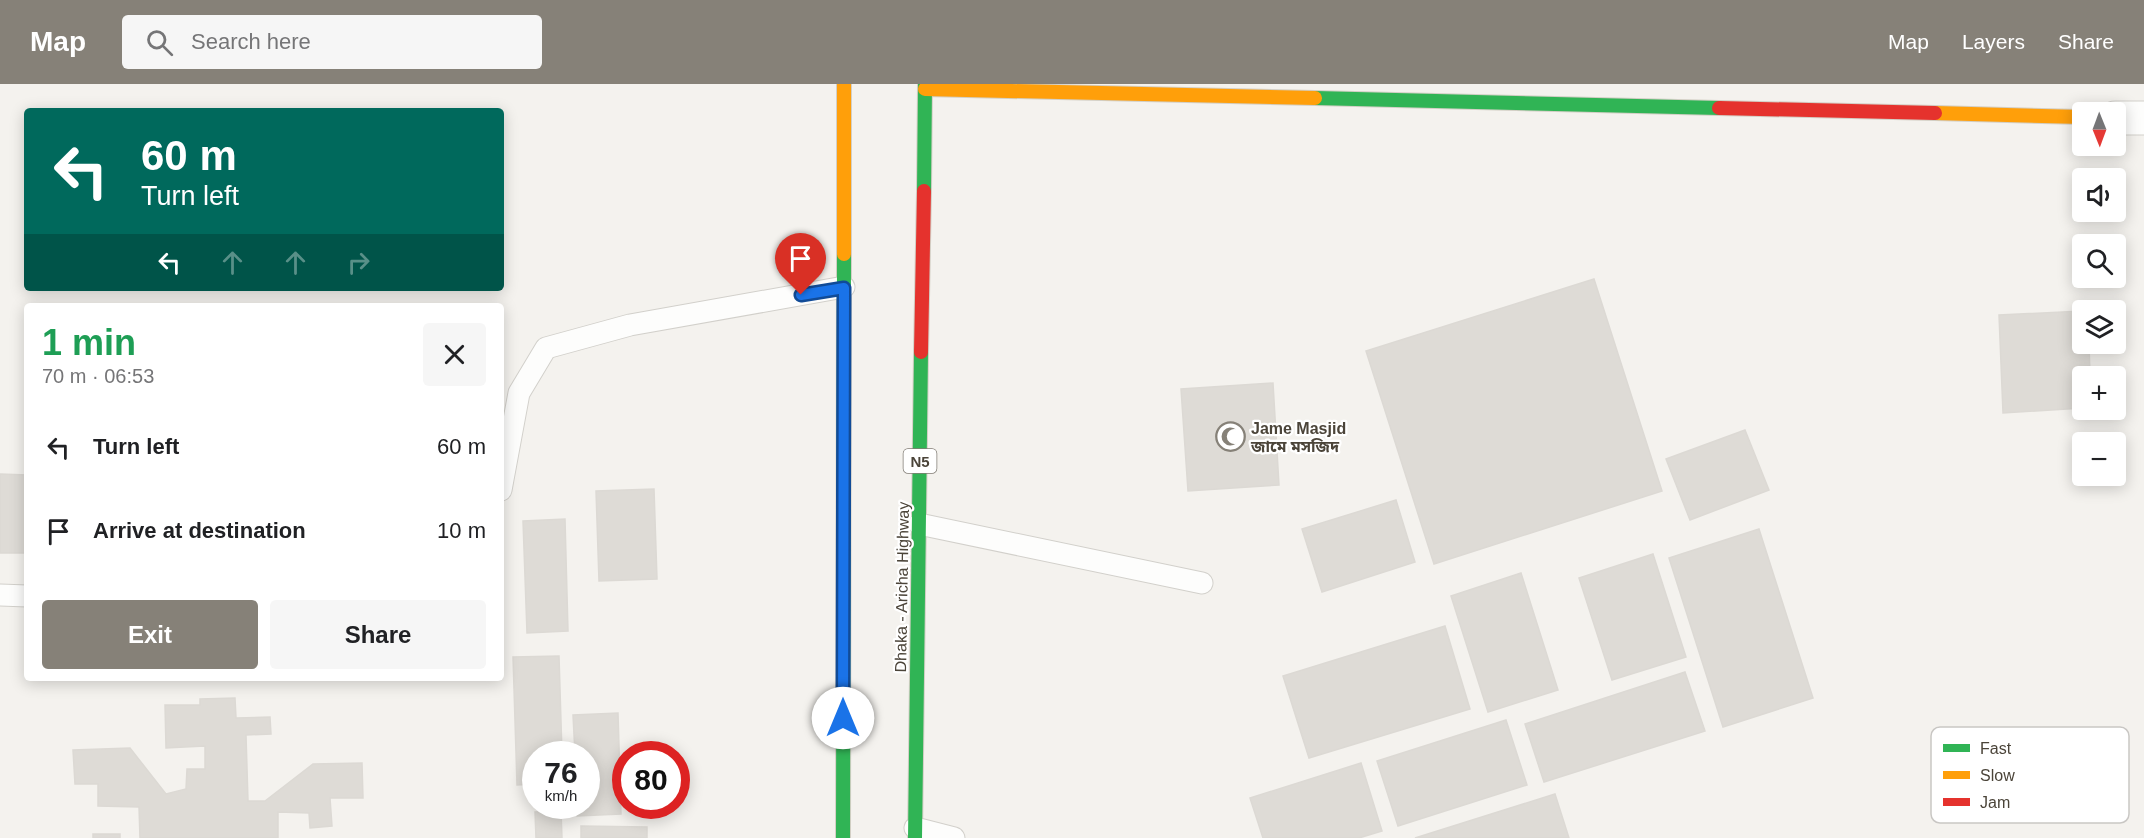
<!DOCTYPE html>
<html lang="en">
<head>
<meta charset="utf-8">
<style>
  :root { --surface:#fff; --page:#f6f6f6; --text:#202124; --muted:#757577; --accent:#868178 }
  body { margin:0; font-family:Arial,"Noto Sans Bengali",sans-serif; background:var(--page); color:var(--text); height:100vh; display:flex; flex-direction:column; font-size:22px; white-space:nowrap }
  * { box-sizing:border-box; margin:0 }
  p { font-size:20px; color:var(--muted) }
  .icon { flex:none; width:33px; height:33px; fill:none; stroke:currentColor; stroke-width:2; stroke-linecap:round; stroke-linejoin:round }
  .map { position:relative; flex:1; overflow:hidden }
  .sheet { position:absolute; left:24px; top:219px; width:480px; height:378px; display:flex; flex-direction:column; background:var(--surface); border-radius:6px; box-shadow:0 3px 15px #0003 }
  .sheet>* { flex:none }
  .hud { position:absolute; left:24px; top:24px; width:480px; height:183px; border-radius:6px; box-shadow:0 3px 15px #0003; background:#00695c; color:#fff; overflow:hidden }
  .needle { width:39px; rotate:179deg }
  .tools { position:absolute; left:2072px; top:18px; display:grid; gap:12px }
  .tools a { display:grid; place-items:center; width:54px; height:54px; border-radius:6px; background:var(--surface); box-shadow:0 3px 15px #0003; font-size:30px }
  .speed { position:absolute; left:522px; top:657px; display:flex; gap:12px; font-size:30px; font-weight:700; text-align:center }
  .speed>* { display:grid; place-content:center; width:78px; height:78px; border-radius:50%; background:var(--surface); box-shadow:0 3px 15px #0003; line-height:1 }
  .speed small { font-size:15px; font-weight:400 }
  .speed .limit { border:9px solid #d22; background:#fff; color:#111 }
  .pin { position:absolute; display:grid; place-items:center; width:51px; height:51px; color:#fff; margin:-62px -26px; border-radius:50% 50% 50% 0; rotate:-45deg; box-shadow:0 0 6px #0007 }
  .pin .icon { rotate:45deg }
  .me { position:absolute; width:66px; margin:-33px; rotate:0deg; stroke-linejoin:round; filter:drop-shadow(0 0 4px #0008) }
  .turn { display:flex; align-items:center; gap:21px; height:126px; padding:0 18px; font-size:27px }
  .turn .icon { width:78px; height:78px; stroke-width:2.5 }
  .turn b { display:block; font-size:42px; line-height:51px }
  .lanes { display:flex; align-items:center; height:57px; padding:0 18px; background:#0003; justify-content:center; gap:30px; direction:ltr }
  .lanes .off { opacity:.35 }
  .round { display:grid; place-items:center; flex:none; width:63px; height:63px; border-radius:6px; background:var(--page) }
  .headline { display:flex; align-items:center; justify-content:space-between; height:102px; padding:0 18px }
  h1 { font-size:36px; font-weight:700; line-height:45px; color:#1e9e55 }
  .cta { display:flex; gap:12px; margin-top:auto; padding:12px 18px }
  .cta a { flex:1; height:69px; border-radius:6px; background:var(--accent); color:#fff; font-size:24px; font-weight:700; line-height:69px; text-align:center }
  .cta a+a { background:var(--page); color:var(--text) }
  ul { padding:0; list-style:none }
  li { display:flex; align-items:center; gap:18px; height:84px; padding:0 18px }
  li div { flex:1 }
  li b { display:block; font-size:22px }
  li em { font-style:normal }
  header { display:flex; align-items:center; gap:36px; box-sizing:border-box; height:84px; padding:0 30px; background:var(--accent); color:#fff }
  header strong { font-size:28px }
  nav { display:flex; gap:33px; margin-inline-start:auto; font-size:21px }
  .search { width:420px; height:54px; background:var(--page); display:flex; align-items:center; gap:15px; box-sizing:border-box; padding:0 21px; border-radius:6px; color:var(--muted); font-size:22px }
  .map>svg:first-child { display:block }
  .building { fill:#dedbd6; stroke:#dcd9d4; stroke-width:1.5 }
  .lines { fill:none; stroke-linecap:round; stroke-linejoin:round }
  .lane-casing { stroke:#d2d0cb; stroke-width:23 }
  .street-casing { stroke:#d2d0cb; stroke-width:35 }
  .fast-casing { stroke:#d3cfc5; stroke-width:16 }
  .slow-casing { stroke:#d3cfc5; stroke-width:16 }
  .jam-casing { stroke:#d3cfc5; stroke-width:16 }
  .lane { stroke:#fdfdfc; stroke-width:21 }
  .street { stroke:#fdfdfc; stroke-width:33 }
  .fast { stroke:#30b455; stroke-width:14 }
  .slow { stroke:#ff9f0a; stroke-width:14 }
  .jam { stroke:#e5322d; stroke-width:14 }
  .route-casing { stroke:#114b97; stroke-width:15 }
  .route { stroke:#1a73e8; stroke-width:10 }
  .labels { text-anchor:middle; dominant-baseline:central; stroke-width:4.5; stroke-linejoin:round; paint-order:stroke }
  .shield { fill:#fff; stroke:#817c74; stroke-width:1.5 }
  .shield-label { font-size:15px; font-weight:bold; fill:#4b4439 }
  .poi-label { font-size:16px; font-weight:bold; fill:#4b4439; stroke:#fff; text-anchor:start }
  .street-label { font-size:16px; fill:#4b4439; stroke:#fff }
  .key { fill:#fff; stroke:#c9c7c4; stroke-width:1.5 }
  .key-label { font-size:16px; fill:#4b4439 }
</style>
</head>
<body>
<header>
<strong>Map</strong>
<div class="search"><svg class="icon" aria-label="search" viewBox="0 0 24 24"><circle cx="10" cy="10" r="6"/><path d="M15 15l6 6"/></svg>Search here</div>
<nav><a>Map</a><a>Layers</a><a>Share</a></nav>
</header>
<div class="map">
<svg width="2144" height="754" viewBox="0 0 2144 754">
  <rect width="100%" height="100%" fill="#f4f2ee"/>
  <!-- building -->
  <g class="building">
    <polygon points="1594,195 1662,407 1434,480 1366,267"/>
    <polygon points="2082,227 2082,260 2089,260 2090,292 2082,292 2082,324 2003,329 1999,231"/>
    <polygon points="1273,299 1279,401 1188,407 1181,305"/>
    <polygon points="1745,346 1769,406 1690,436 1666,375"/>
    <polygon points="0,390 27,391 27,469 0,469"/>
    <polygon points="654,405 657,495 599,497 596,407"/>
    <polygon points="1396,416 1415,478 1322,508 1302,445"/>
    <polygon points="565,435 568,547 527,549 523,437"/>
    <polygon points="1759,445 1813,614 1723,643 1669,474"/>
    <polygon points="1653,470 1686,573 1612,596 1579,494"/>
    <polygon points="1521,489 1558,606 1488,628 1451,512"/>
    <polygon points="1445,542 1470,625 1309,674 1283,592"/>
    <polygon points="559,572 562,670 536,670 536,700 517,701 513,573"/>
    <polygon points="1685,588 1705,647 1544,698 1525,640"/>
    <polygon points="235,614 236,634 270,633 271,650 246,651 248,717 265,717 313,680 362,679 363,714 330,714 332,742 310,744 309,729 278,728 278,754 140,754 139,723 98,722 98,700 75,700 73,666 130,664 166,710 186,705 187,685 205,685 205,662 166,664 165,621 200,621 200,615"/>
    <polygon points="618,629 621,730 577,732 576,722 586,722 586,670 575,670 573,631"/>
    <polygon points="1506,636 1527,701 1398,742 1377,677"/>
    <polygon points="1361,679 1382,747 1359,754 1263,754 1250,714"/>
    <polygon points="1555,710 1569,754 1415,754"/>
    <polygon points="561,727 562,754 536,754 535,728"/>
    <polygon points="581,742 647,743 647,754 581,754"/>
    <rect x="93" y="750" width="27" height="4"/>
  </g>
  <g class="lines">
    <defs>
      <g id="lane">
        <polyline points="501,406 519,309 546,264 630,241 844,203"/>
        <polyline points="919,440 1202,499"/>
        <polyline points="0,511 27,512"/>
        <polyline points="915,744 954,754"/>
      </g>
      <polyline id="street" points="2115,34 2144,34"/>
      <g id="fast">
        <polyline points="1315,14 1719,24"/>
        <polyline points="924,107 925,0"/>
        <polyline points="843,754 844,170"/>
        <polyline points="915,754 921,268"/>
      </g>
      <g id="slow">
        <polyline points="925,5 1315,14"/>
        <polyline points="1935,29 2082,33"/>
        <polyline points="844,170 844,0"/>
      </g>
      <g id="jam">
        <polyline points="1719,24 1935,29"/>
        <polyline points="921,268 924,107"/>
      </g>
    </defs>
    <!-- lane casing -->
    <use href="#lane" class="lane-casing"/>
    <!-- street casing -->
    <use href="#street" class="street-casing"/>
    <!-- fast casing -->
    <use href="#fast" class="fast-casing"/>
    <!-- slow casing -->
    <use href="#slow" class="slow-casing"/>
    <!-- jam casing -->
    <use href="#jam" class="jam-casing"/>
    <!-- lane -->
    <use href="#lane" class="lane"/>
    <!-- street -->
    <use href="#street" class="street"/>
    <!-- fast -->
    <use href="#fast" class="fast"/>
    <!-- slow -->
    <use href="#slow" class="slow"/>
    <!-- jam -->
    <use href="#jam" class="jam"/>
  </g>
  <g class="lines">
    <defs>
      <polyline id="route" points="801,211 844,204 843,634"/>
    </defs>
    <!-- route casing -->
    <use href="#route" class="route-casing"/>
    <!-- route -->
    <use href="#route" class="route"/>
  </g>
  <!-- icons -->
  <defs>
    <symbol id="mosque-ring" viewBox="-11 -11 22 22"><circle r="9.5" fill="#fff" stroke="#868178" stroke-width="1.5"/><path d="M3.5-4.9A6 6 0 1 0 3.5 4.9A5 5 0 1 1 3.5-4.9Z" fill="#868178"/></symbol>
  </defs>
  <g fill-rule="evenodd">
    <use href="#mosque-ring" x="1214" y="336" width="33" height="33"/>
  </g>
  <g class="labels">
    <!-- shield labels -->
    <rect class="shield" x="903.5" y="365" width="33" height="24" rx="4.5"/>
    <g class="shield-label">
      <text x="920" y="377">N5</text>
    </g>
    <!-- poi labels -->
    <g class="poi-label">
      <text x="1251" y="344">Jame Masjid<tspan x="1251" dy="18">জামে মসজিদ</tspan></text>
    </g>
    <!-- street labels -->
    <g class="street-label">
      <text transform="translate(902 503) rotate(-89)">Dhaka - Aricha Highway</text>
    </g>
  </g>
  <!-- legend -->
  <rect x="1931" y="643" width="198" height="96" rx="9" class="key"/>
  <rect x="1943" y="660" width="27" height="8" fill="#30b455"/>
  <rect x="1943" y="687" width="27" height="8" fill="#ff9f0a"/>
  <rect x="1943" y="714" width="27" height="8" fill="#e5322d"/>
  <g class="key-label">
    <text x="1980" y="670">Fast</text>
    <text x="1980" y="697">Slow</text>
    <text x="1980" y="724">Jam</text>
  </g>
</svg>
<div class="tools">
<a><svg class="needle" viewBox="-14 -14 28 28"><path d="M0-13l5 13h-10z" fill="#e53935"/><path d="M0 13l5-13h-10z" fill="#757577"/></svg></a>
<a><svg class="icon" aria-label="sound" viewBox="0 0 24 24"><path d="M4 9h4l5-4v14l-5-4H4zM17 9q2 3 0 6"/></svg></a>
<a><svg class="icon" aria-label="search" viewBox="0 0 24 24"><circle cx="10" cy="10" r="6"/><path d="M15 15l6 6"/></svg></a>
<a><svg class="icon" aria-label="layers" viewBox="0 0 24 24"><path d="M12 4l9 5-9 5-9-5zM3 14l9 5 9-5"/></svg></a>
<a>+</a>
<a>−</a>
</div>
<div class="speed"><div>76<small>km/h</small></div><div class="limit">80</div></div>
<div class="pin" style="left:801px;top:211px;background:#d93025"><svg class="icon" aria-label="arrive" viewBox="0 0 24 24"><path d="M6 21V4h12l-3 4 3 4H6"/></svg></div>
<svg class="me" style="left:843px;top:634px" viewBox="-20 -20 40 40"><circle r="19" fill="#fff"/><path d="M0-13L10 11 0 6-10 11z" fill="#1a73e8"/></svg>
<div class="hud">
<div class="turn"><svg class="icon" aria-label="left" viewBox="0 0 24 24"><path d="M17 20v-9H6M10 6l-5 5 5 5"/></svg><div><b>60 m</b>Turn left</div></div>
<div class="lanes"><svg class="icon" aria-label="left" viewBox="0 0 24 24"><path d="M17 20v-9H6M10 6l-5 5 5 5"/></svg><svg class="icon off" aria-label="ahead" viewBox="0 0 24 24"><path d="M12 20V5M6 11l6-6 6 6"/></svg><svg class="icon off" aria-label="ahead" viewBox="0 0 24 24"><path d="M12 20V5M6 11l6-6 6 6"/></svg><svg class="icon off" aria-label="right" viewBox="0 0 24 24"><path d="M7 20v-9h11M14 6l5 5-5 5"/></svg></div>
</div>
<section class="sheet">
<div class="headline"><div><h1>1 min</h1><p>70 m · 06:53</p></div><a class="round"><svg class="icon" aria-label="close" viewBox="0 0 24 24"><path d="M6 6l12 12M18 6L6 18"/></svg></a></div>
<ul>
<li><svg class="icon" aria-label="left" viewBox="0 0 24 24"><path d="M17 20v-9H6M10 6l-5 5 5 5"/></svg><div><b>Turn left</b></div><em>60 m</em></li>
<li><svg class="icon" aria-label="arrive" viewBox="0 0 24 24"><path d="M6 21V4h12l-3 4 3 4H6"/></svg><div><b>Arrive at destination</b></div><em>10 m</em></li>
</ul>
<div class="cta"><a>Exit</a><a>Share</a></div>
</section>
</div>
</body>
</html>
